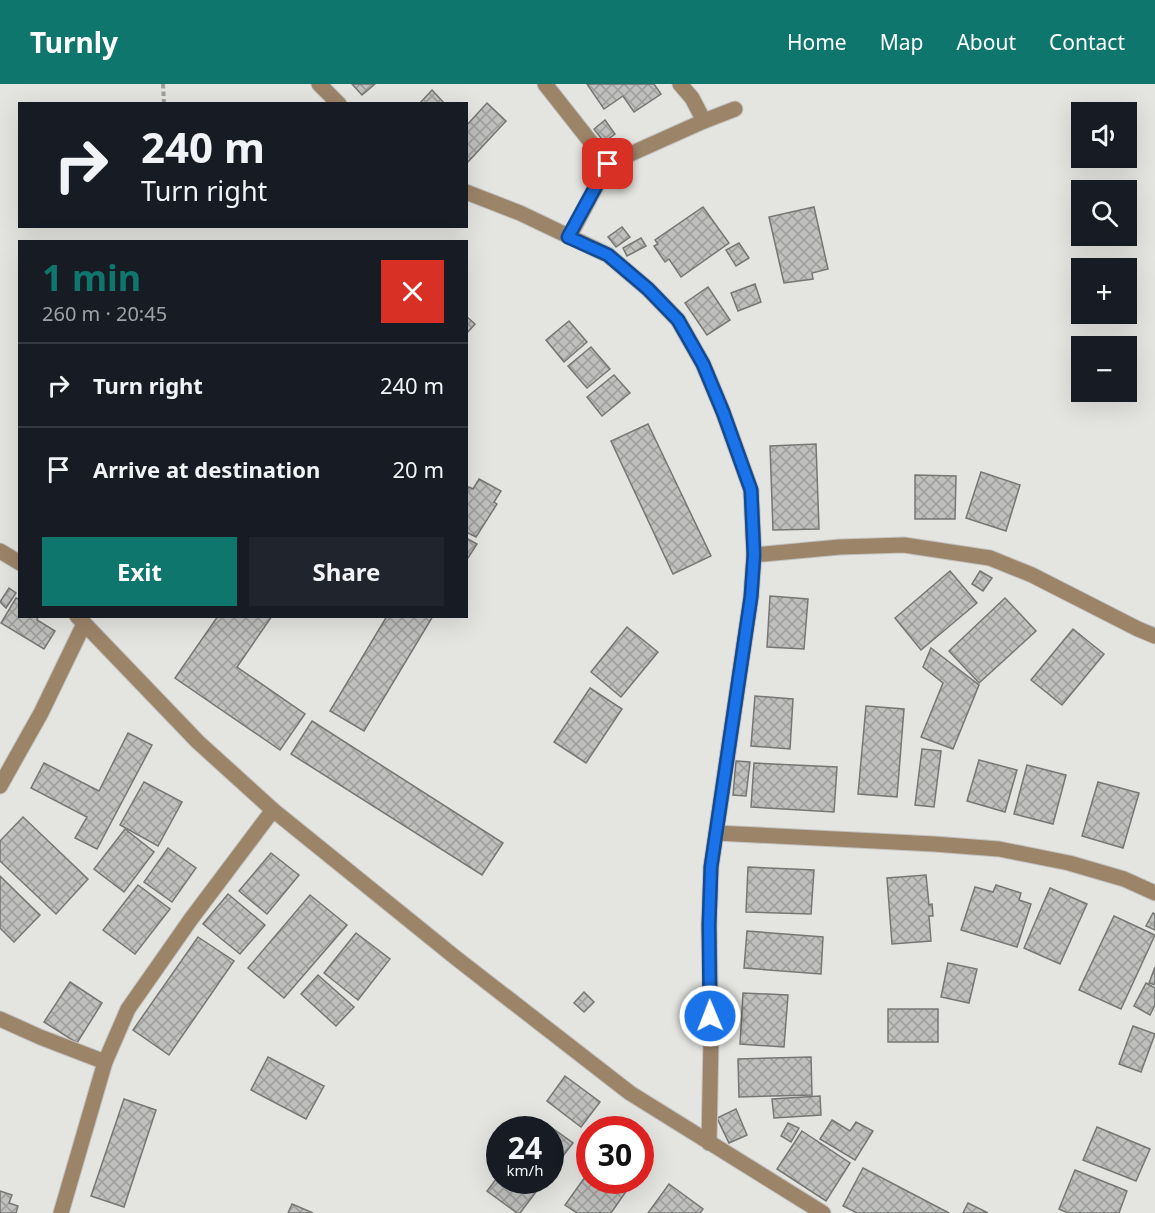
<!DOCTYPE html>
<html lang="en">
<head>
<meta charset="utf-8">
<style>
  :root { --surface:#171b24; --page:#20242c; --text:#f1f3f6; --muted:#9ea1a6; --line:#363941; --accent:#0f766e }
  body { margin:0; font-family:"Noto Sans",sans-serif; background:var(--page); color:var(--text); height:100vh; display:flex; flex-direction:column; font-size:22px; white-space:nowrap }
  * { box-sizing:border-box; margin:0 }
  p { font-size:20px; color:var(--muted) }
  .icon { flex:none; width:33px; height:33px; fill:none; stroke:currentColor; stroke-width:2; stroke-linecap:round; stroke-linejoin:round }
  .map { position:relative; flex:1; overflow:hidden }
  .sheet { position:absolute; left:18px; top:156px; width:450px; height:378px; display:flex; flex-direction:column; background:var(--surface); border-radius:0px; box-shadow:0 6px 24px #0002 }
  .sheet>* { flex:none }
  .guide { position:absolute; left:18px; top:18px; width:450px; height:126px; border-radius:0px; box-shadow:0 6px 24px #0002; background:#171b24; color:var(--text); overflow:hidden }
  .controls { position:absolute; left:1071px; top:18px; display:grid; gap:12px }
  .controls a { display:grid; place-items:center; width:66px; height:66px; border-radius:0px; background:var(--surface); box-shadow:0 6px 24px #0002; font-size:30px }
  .speed { position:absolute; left:486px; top:1032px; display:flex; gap:12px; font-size:30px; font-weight:700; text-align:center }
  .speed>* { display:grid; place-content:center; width:78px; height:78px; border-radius:50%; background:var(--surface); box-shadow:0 6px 24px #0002; line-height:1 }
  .speed small { font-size:15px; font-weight:400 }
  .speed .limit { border:9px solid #d22; background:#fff; color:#111 }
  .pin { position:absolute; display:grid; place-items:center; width:51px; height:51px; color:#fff; margin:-26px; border-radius:12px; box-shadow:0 3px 9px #0006 }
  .me { position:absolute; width:66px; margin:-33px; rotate:359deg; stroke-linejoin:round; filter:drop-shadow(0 0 4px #0008) }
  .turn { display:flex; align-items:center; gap:21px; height:126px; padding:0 24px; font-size:27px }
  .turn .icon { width:78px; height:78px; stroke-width:2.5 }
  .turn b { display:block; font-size:42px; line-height:51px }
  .round { display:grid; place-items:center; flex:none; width:63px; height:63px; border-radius:0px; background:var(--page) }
  .summary { display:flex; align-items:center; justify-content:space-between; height:102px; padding:0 24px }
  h1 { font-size:36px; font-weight:700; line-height:45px; color:var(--accent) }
  .cta { display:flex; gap:12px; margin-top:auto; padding:12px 24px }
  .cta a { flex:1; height:69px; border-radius:0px; background:var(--accent); color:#fff; font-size:24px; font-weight:700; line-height:69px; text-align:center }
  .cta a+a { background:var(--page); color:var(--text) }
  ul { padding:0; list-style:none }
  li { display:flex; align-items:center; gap:18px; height:84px; padding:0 24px; border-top:2px solid var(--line) }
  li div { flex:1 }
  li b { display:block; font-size:22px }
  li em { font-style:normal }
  header { display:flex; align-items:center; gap:36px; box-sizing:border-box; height:84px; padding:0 30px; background:var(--accent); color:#fff }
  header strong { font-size:28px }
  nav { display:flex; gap:33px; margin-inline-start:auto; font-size:21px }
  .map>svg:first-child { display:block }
  .building { fill:url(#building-cross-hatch); stroke:#767774; stroke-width:1.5 }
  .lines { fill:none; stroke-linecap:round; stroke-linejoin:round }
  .minor-casing { stroke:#c2c2c0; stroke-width:17 }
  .path { stroke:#9f9f9d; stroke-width:4; stroke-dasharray:4.5 3; stroke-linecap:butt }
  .minor { stroke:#9c8469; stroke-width:15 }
  .route-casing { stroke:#114b97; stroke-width:15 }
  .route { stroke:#1a73e8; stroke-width:10 }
</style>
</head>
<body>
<header>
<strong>Turnly</strong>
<nav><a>Home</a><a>Map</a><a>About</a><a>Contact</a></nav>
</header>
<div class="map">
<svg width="1155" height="1129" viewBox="0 0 1155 1129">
  <defs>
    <pattern id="building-cross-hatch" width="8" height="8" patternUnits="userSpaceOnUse" patternTransform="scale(1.5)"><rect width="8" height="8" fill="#bfc0bd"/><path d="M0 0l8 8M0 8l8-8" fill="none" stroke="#9c9d9b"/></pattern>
  </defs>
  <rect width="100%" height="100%" fill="#e4e4e1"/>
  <!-- building -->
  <g class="building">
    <polygon points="352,0 375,0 362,11"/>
    <polygon points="587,0 654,0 661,10 634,28 623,12 604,25"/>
    <polygon points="432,6 445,20 419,20"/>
    <polygon points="487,19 506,37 466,80 466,42"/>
    <polygon points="605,36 615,50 604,58 594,45"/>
    <polygon points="703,123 729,159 681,193 669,175 665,178 654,162 658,160 655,156"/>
    <polygon points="814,123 828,185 812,189 813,195 784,199 769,133"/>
    <polygon points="622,143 630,153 616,163 608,153"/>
    <polygon points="641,154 646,162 627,172 623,164"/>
    <polygon points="739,159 749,174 736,182 726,166"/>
    <polygon points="755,200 761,218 738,227 731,209"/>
    <polygon points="708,203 730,236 707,251 685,219"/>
    <polygon points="466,232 475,240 466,250"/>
    <polygon points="569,237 587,258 564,278 546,256"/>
    <polygon points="591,263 610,285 587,304 568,282"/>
    <polygon points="614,291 630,309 602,332 587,313"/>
    <polygon points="648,340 711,472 673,490 611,357"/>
    <polygon points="816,360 819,445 773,446 770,362"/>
    <polygon points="981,388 1020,401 1006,447 966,434"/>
    <polygon points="915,391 956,392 955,435 915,435"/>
    <polygon points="479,395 501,407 494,418 497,420 476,453 466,448 466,407 469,403 473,405"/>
    <polygon points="466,454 477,460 466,477"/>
    <polygon points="950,487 977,519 921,566 895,534"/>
    <polygon points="980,487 992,494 983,507 972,500"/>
    <polygon points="9,504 16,509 6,524 0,518"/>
    <polygon points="770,512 808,515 804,565 767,563"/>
    <polygon points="16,514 20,516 20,532 38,532 37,536 55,547 44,565 1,539"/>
    <polygon points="1005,514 1036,547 979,599 949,567"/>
    <polygon points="218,532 272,532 237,583 305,630 280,666 175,594"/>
    <polygon points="387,532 433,532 364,647 330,627"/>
    <polygon points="627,543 658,568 621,613 591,588"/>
    <polygon points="1073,545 1104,570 1062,621 1031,596"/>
    <polygon points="931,564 979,601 953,665 921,653 943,599 923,583"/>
    <polygon points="590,604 622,625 586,679 554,658"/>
    <polygon points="755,612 793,615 790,665 751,662"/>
    <polygon points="866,622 904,625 897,713 858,710"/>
    <polygon points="312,637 503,759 482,791 291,670"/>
    <polygon points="128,649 152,661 97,765 75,754 87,733 31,704 44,679 99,707"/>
    <polygon points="922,665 941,667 934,723 915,721"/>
    <polygon points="979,676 1017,686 1005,728 967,717"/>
    <polygon points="736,677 750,678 746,712 733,711"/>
    <polygon points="754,679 837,683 834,728 751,723"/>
    <polygon points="1027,681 1066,691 1053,740 1014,730"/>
    <polygon points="144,698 182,718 158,762 120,741"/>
    <polygon points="1098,698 1139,709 1123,764 1082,752"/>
    <polygon points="23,733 88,795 56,830 0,777 0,757"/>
    <polygon points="125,745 154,768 124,808 94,785"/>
    <polygon points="168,764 196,784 172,818 144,798"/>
    <polygon points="271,769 299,791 267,830 239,807"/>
    <polygon points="748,783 814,786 811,830 746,828"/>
    <polygon points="926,791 929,821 932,820 933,832 929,832 931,857 892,860 887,794"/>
    <polygon points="0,792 40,831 14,858 0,844"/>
    <polygon points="138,801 170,825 135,870 103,846"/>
    <polygon points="996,801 1021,809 1019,816 1031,820 1017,863 961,846 975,803 993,808"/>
    <polygon points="1050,804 1087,820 1060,880 1024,864"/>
    <polygon points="228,810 265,841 240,870 203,840"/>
    <polygon points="310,811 347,841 284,914 248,884"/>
    <polygon points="1153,829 1155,830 1155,846 1146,842"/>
    <polygon points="1114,832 1155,851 1121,925 1079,906"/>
    <polygon points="747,847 823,853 821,890 744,884"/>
    <polygon points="356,849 390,875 358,916 324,889"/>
    <polygon points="198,853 234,877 169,971 133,946"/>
    <polygon points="948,879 977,885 969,919 941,913"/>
    <polygon points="1155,883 1155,901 1149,899"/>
    <polygon points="318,891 354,923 336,942 301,910"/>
    <polygon points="70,898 102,919 77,959 44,938"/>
    <polygon points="1146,899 1155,904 1155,921 1150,931 1134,922"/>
    <polygon points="584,908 594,918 584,928 574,919"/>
    <polygon points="743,909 788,911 784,963 740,960"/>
    <rect x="888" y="925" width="50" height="33"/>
    <polygon points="1133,942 1155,950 1141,988 1119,980"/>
    <polygon points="268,973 324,1002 306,1035 251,1006"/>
    <polygon points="811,973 812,1011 739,1013 738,975"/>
    <polygon points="565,992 600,1018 581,1043 547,1017"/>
    <polygon points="820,1012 821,1031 774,1034 772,1015"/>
    <polygon points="124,1015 156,1026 124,1123 91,1112"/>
    <polygon points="736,1025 747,1051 729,1059 717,1034"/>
    <polygon points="541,1036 573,1059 550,1089 550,1046 533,1046"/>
    <polygon points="832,1036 850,1047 856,1038 873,1047 855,1076 820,1055"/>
    <polygon points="788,1039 799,1044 791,1058 781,1052"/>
    <polygon points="1097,1043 1150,1065 1136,1097 1083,1076"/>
    <polygon points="802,1047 850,1079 826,1117 777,1085"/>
    <polygon points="863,1084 949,1129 857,1129 843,1122"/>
    <polygon points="590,1086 590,1096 634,1096 611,1129 577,1129 565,1121"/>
    <polygon points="1075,1086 1127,1107 1119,1129 1068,1129 1059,1125"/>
    <polygon points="500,1090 500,1096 545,1096 520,1129 517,1129 487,1107"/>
    <polygon points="669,1100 703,1125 700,1129 648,1129"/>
    <polygon points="0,1107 12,1111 9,1119 18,1122 16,1129 0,1129"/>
    <polygon points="968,1119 988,1129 963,1129"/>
    <polygon points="292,1120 313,1129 288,1129"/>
  </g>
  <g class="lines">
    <defs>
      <g id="minor">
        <polyline points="319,0 339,20"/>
        <polyline points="545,0 608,80"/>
        <polyline points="680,0 692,14 704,37"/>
        <polyline points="466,108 520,129 608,171 648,205 678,236 703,280 723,328 751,406 754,471 751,513 711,783 709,841 711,954 709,1059"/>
        <polyline points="569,153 608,80 704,37 735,25"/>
        <polyline points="0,467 20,479"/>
        <polyline points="754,471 840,463 904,461 990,474 1032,491 1138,545 1155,552"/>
        <polyline points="77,532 198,658 273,726 456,874 630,1009 823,1129"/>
        <polyline points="0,702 41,629 84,540"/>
        <polyline points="717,749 934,760 999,765 1069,779 1124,795 1155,809"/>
        <polyline points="0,935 40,953 105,978"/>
        <polyline points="61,1129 105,978 128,925 191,835 273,726"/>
      </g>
    </defs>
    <!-- minor casing -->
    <use href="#minor" class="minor-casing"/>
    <!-- path -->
    <polyline class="path" points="163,0 164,20"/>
    <!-- minor -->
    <use href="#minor" class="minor"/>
  </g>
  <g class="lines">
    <defs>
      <polyline id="route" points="608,80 568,153 608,171 648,205 678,236 703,280 723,328 751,406 754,471 751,513 711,783 709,841 710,932"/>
    </defs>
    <!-- route casing -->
    <use href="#route" class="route-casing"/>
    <!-- route -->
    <use href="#route" class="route"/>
  </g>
</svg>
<div class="controls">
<a><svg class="icon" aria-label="sound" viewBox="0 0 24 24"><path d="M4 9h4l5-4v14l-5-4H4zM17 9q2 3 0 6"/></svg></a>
<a><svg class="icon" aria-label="search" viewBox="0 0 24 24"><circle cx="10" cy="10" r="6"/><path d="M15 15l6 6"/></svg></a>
<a>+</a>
<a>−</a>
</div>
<div class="speed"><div>24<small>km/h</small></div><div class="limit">30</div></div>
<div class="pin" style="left:608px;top:80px;background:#d93025"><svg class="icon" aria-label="arrive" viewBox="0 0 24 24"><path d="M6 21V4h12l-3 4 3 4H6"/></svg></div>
<svg class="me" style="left:710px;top:932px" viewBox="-20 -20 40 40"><circle r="17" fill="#1a73e8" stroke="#fff" stroke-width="3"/><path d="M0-11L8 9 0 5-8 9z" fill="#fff"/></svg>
<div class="guide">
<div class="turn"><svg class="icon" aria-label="right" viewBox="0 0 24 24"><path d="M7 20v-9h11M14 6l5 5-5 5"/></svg><div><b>240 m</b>Turn right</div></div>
</div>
<section class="sheet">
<div class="summary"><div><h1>1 min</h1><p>260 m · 20:45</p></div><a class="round" style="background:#d93025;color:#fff"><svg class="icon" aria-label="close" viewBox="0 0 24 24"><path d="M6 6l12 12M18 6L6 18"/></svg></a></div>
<ul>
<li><svg class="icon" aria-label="right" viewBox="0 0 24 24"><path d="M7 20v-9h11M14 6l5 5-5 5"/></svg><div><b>Turn right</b></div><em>240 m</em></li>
<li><svg class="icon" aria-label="arrive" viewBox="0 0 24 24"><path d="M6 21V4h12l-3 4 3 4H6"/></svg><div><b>Arrive at destination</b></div><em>20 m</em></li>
</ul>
<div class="cta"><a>Exit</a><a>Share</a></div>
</section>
</div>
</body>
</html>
